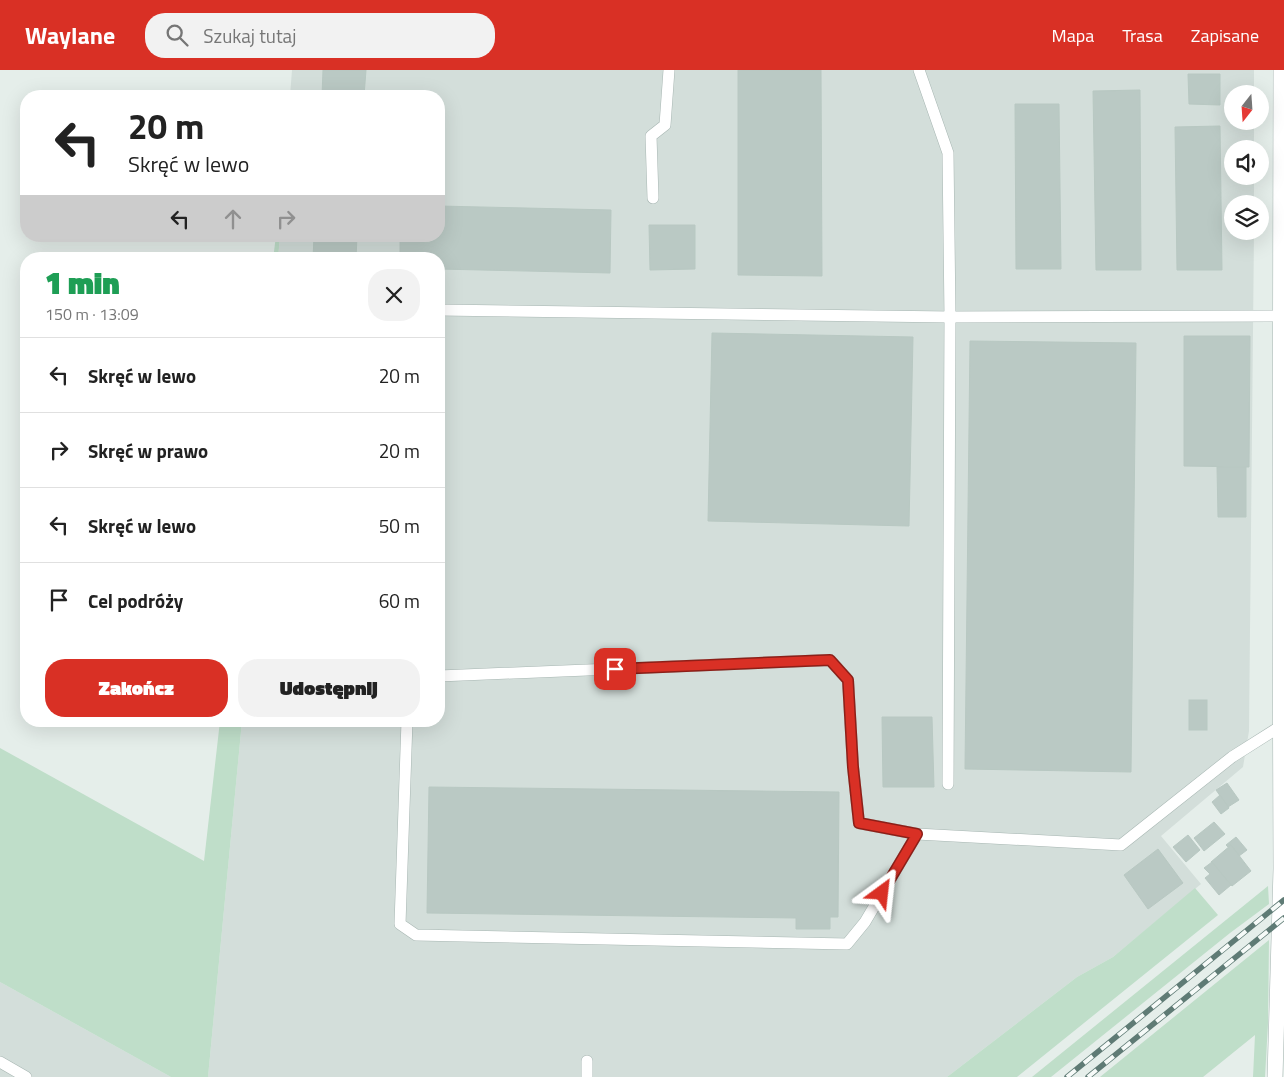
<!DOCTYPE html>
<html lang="pl">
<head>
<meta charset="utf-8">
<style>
  :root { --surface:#fff; --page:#f2f2f2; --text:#222; --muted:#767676; --line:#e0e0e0; --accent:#d93025 }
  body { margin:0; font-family:"Titillium Web",sans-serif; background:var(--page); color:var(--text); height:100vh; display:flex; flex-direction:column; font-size:19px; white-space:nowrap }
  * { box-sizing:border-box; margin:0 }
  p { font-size:16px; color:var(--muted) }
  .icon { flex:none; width:28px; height:28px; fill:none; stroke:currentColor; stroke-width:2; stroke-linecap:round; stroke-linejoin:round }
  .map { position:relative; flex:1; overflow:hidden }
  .details { position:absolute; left:20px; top:182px; width:425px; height:475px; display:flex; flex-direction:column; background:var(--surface); border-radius:20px; box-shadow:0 5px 20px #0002 }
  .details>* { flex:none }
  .hud { position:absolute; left:20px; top:20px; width:425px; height:152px; border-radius:20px; box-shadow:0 5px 20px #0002; background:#fff; color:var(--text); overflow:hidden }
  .needle { width:32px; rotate:197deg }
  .fabs { position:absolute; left:1224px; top:15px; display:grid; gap:10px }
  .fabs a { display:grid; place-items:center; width:45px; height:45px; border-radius:50%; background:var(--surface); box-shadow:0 5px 20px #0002; font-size:25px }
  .pin { position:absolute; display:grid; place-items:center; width:42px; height:42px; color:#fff; margin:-21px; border-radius:10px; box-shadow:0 2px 8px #0006 }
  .me { position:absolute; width:55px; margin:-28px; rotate:30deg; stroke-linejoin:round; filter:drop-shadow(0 0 4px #0008) }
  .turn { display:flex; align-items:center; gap:18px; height:105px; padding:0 25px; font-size:22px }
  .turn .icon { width:65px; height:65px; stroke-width:2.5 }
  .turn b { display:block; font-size:35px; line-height:42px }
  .lanes { display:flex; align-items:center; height:48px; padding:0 25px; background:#0003; justify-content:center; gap:25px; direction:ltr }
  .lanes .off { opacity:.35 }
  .round { display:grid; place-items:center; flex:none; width:52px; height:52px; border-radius:20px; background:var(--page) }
  .overview { display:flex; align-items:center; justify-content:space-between; height:85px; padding:0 25px }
  h1 { font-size:30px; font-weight:800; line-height:38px; color:#1e9e55 }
  .action { display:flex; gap:10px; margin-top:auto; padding:10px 25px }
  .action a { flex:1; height:58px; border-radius:20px; background:var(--accent); color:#fff; font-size:20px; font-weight:800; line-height:58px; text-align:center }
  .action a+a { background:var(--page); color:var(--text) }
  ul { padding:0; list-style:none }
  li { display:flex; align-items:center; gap:15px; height:75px; padding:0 25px; border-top:1px solid var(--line) }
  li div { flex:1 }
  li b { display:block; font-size:19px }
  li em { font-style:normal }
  header { display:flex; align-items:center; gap:30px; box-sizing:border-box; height:70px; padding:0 25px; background:var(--accent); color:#fff }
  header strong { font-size:24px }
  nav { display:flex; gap:28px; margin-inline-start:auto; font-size:18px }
  .search { width:350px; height:45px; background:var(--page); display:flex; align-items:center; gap:12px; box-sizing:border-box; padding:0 18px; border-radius:20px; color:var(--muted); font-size:19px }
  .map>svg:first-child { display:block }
  .built { fill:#d3deda }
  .green { fill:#bfdec9 }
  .building { fill:#bac9c4; stroke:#b8c8c2 }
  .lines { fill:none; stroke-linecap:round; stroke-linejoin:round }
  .service-casing { stroke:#a7b6b2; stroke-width:12 }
  .tertiary-casing { stroke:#a7b6b2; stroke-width:16 }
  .service { stroke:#fff; stroke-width:11 }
  .tertiary { stroke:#fff; stroke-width:15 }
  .rail-casing { stroke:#5f7b75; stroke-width:5.5 }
  .rail { stroke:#f6faf8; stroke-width:4; stroke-dasharray:11; stroke-linecap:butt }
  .route-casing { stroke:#8d1f18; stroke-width:12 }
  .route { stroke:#d93025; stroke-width:9 }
</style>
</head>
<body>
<header>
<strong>Waylane</strong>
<div class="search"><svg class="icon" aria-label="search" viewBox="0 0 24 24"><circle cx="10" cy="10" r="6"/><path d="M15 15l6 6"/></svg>Szukaj tutaj</div>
<nav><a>Mapa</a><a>Trasa</a><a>Zapisane</a></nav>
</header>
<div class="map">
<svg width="1284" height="1007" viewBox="0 0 1284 1007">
  <rect width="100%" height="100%" fill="#e5eeea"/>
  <!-- built -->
  <g class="built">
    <polygon points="292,0 1254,0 1254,24 1232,24 1232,51 1254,51 1254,79 1232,79 1232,106 1254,106 1254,134 1232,134 1232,161 1254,161 1249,661 1243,697 1161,766 1201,814 1113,887 1077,907 947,1007 208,1007 242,651 439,651 439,189 278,189 280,166 439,166 439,26 290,26"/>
    <polygon points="0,912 171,1007 0,1007"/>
  </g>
  <!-- green -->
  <g class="green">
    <polygon points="276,166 280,166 278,189 273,189"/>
    <polygon points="220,651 242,651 208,1007 171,1007 0,912 0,678 204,791"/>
    <polygon points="1268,816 1269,834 1230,863 1051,1007 1032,1007"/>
    <polygon points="1195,818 1218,845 1017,1007 947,1007 1077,907 1113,887"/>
    <polygon points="1269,870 1268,953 1265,1007 1253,1007 1255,965 1203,1007 1100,1007"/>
  </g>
  <!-- building -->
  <g class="building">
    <polygon points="323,0 366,0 364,26 322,26"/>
    <polygon points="738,0 821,0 822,206 738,205"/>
    <polygon points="1188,4 1220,4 1220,35 1189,34"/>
    <polygon points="1140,20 1141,200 1096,200 1093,21"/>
    <polygon points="1015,34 1059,34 1061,199 1016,199"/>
    <polygon points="1220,56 1222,200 1177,200 1175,57"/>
    <polygon points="439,136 611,140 610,203 439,199 439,189 400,189 400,166 439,166"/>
    <polygon points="649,155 695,155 695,199 650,200"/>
    <polygon points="314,166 357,166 356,189 313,189"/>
    <polygon points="712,263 913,267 909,456 708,451"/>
    <polygon points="1184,266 1250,266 1249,397 1184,396"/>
    <polygon points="970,271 1136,273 1131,702 965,699"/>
    <polygon points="1217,397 1246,397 1246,447 1218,447"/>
    <rect x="1189" y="630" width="18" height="30"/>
    <polygon points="882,647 932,647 934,717 883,717"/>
    <polygon points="1227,713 1239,730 1228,737 1216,720"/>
    <polygon points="429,717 839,722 838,847 830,847 830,859 796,859 796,848 427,843"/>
    <polygon points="1220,725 1229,738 1221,744 1212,732"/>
    <polygon points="1214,752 1225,764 1204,781 1194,768"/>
    <polygon points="1188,765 1200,780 1186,792 1173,777"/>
    <polygon points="1236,767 1247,780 1239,786 1231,775 1228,777 1226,775"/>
    <polygon points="1231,775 1251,801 1232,816 1211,792"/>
    <polygon points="1158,779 1183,813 1148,839 1124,805"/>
    <polygon points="1212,792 1231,815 1219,825 1205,808 1210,804 1204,798"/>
  </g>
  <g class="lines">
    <defs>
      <g id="service">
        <polyline points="653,128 651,66 665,55 669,0"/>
        <polyline points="439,240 950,247 948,83 919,0"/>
        <polyline points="439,606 830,590 848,610 853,697 859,753 917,764 1121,775 1232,687 1281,656"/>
        <polyline points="407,651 400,854 416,865 847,874 865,852 917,764"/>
        <polyline points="948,714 950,247 1281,246"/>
        <polyline points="0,992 26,1007"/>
        <polyline points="587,1007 587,991"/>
      </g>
      <polyline id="tertiary" points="1275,1007 1281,799 1280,511 1281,0"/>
    </defs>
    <!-- service casing -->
    <use href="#service" class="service-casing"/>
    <!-- tertiary casing -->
    <use href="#tertiary" class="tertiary-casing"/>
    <!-- service -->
    <use href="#service" class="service"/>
    <!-- tertiary -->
    <use href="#tertiary" class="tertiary"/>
    <defs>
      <g id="rail">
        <polyline points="1067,1007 1284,830"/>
        <polyline points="1088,1007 1284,848"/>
      </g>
    </defs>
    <!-- rail casing -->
    <use href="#rail" class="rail-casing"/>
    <!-- rail -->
    <use href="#rail" class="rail"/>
  </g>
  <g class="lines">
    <defs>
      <polyline id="route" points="615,599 830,590 848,610 853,697 859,753 917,764 882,823"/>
    </defs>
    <!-- route casing -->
    <use href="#route" class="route-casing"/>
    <!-- route -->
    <use href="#route" class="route"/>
  </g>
</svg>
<div class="fabs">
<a><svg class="needle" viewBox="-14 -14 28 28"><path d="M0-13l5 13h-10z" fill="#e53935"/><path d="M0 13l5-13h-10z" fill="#767676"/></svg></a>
<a><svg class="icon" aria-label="sound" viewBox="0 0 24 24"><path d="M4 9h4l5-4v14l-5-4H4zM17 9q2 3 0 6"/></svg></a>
<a><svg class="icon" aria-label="layers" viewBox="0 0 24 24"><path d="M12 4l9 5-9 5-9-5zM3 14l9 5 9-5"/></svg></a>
</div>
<div class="pin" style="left:615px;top:599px;background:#d93025"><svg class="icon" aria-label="arrive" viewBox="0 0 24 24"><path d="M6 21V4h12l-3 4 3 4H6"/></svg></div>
<svg class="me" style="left:882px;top:823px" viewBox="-20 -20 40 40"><path d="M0-17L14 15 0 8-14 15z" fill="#d93025" stroke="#fff" stroke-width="4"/></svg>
<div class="hud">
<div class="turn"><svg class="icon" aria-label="left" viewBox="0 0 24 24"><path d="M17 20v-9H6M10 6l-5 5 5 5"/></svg><div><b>20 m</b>Skręć w lewo</div></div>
<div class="lanes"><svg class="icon" aria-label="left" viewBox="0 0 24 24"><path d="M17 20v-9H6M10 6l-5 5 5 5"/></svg><svg class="icon off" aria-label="ahead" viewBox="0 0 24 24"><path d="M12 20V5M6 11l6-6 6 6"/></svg><svg class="icon off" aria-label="right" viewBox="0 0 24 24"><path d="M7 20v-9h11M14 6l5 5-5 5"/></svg></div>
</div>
<section class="details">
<div class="overview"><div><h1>1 min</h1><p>150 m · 13:09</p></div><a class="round"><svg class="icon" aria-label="close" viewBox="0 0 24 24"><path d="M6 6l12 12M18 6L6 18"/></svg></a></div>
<ul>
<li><svg class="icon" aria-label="left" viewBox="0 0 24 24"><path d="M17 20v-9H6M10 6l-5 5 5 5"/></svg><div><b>Skręć w lewo</b></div><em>20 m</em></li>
<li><svg class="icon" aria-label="right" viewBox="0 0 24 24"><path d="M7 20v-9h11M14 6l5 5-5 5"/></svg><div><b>Skręć w prawo</b></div><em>20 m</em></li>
<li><svg class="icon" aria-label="left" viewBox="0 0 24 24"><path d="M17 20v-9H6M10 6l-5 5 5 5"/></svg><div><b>Skręć w lewo</b></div><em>50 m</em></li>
<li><svg class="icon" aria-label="arrive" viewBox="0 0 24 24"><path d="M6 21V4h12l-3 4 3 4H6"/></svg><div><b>Cel podróży</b></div><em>60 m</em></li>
</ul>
<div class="action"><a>Zakończ</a><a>Udostępnij</a></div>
</section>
</div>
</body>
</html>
